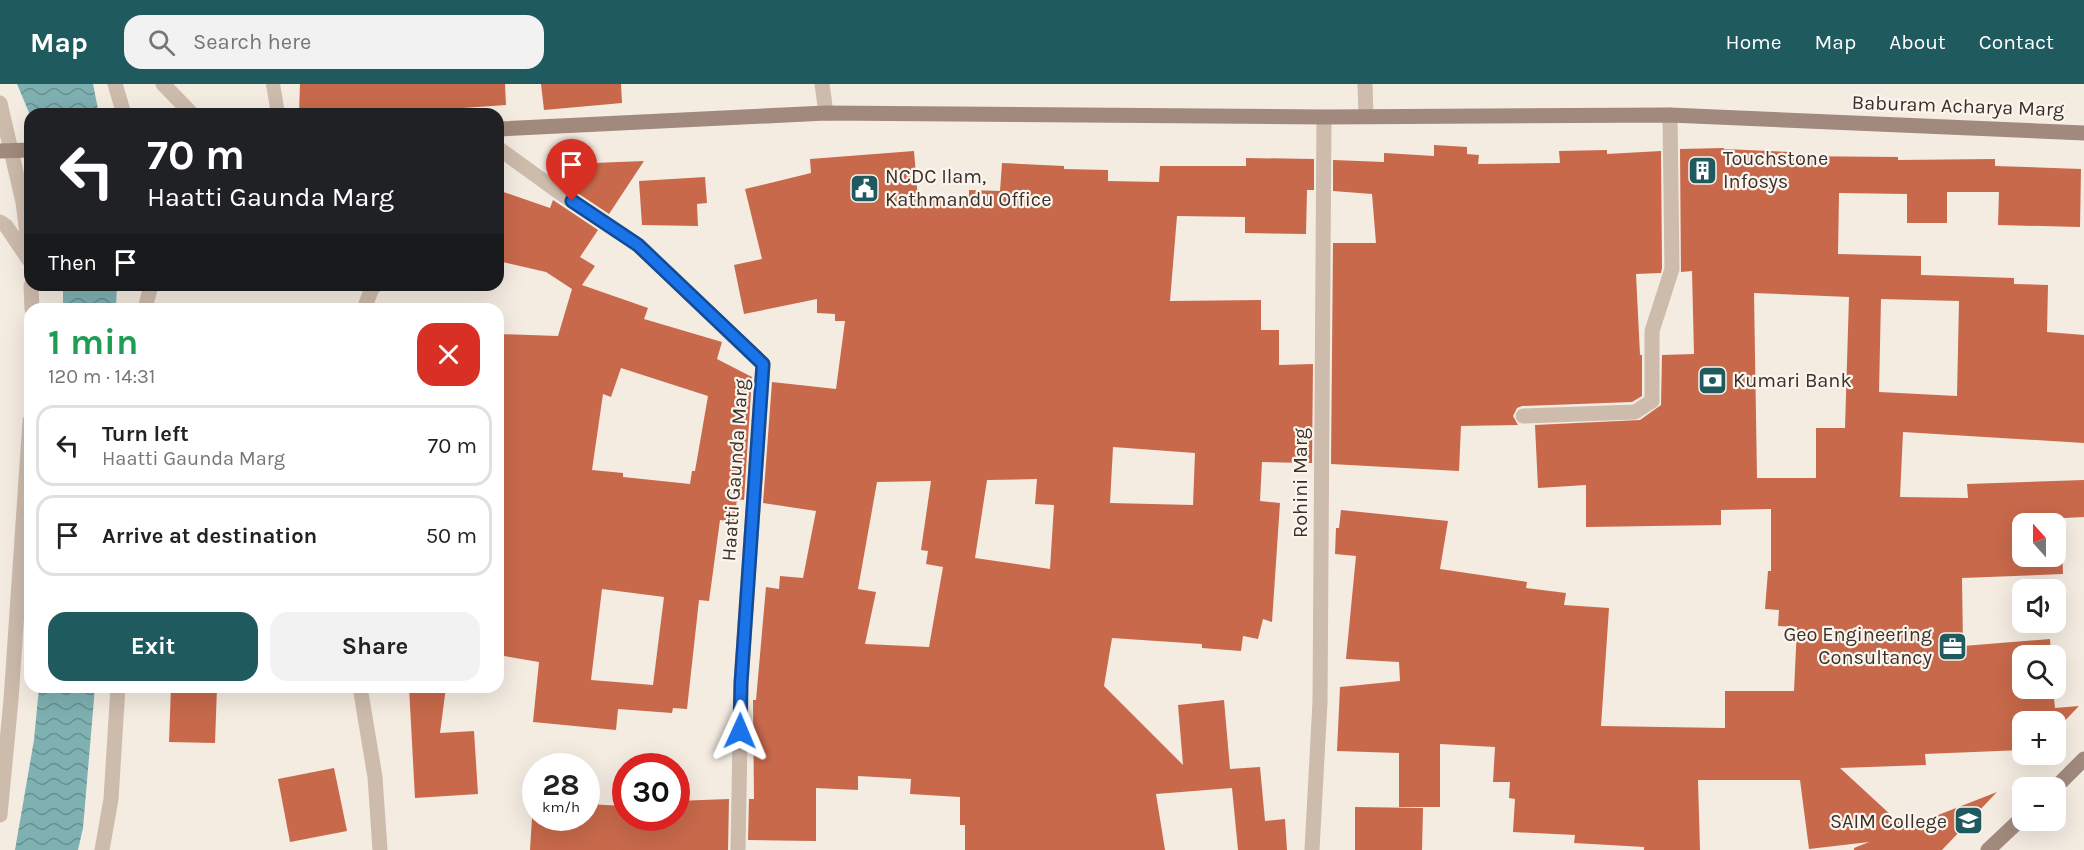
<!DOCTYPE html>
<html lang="en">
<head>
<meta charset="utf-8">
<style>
  :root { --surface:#fff; --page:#f2f2f2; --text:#222; --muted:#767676; --line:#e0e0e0; --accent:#1f5a5e }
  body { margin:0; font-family:Karla,sans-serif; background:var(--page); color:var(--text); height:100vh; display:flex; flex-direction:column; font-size:22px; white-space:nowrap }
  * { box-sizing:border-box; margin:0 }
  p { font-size:20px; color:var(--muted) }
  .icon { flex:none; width:33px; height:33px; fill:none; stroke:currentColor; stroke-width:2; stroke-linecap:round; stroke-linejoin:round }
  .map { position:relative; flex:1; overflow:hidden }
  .panel { position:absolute; left:24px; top:219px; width:480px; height:390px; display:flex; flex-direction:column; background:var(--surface); border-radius:18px; box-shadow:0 6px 24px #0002 }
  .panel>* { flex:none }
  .hud { position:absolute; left:24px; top:24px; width:480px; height:183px; border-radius:18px; box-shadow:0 6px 24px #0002; background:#202124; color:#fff; overflow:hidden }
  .needle { width:39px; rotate:339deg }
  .fabs { position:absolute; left:2012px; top:429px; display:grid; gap:12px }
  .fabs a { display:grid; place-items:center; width:54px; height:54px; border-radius:12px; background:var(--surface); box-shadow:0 6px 24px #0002; font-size:30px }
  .speed { position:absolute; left:522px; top:669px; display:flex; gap:12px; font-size:30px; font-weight:700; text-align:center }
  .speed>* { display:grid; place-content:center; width:78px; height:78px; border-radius:50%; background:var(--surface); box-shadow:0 6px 24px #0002; line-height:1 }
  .speed small { font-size:15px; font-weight:400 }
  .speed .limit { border:9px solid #d22; background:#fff; color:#111 }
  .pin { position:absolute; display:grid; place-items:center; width:51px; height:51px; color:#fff; margin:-62px -26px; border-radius:50% 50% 50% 0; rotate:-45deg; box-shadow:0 0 6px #0007 }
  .pin .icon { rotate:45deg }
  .me { position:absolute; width:66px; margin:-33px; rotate:1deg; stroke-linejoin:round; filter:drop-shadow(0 0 4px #0008) }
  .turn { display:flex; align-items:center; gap:21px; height:126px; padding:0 24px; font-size:27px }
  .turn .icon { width:78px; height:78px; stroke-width:2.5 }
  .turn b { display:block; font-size:42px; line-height:51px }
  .then { display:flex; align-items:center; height:57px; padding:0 24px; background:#0003; gap:12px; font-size:22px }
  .round { display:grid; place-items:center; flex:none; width:63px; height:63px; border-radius:18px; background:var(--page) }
  .head { display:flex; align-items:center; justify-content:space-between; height:102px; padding:0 24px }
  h1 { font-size:36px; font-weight:700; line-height:45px; color:#1e9e55 }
  .cta { display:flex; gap:12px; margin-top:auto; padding:12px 24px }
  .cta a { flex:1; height:69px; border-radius:18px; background:var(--accent); color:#fff; font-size:24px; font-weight:700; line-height:69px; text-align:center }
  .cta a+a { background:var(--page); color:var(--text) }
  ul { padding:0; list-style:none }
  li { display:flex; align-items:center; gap:18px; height:81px; margin:0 12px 9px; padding:0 12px; border:3px solid var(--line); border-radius:18px }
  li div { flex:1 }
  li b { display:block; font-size:22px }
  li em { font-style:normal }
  header { display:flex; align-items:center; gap:36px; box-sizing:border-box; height:84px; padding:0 30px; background:var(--accent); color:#fff }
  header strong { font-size:28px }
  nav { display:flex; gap:33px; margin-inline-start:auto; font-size:21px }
  .search { width:420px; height:54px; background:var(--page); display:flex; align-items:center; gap:15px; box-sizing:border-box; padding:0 21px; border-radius:18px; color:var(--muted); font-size:22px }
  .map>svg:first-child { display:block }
  .water { fill:url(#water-waves) }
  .building { fill:#c8694b; fill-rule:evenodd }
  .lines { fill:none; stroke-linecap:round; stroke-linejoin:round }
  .service { stroke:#cdbbac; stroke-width:14 }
  .minor { stroke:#cdbbac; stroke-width:15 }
  .tertiary { stroke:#cdbbac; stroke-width:15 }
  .secondary { stroke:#a18a7d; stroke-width:15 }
  .secondary-bridge { stroke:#a18a7d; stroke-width:15 }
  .route-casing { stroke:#114b97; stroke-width:15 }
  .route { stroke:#1a73e8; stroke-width:10 }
  .labels { text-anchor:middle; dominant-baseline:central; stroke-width:4.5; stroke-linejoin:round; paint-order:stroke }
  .street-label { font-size:20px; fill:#3b302b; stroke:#fbf5ee }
  .poi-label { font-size:20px; fill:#3b302b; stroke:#fbf5ee; text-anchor:start }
</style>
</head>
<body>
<header>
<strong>Map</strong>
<div class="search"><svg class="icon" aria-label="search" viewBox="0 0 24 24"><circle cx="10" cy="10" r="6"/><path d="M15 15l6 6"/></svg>Search here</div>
<nav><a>Home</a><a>Map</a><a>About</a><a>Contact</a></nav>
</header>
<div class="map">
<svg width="2084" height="766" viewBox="0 0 2084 766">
  <defs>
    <pattern id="water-waves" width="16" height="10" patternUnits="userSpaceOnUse" patternTransform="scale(1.5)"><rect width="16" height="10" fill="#7fb0b2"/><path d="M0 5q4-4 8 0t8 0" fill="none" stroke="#699091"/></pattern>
  </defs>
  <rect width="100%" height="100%" fill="#f4ebe1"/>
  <!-- water -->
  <g class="water">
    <polygon points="17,0 93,0 99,30 30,31"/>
    <polygon points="63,201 117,201 116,225 63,225"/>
    <polygon points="39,603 95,603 83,744 78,766 15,766 34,656"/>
  </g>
  <!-- building -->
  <g class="building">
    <polygon points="300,0 505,0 506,21 377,30 299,30"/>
    <polygon points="541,0 621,0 622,19 544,26"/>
    <polygon points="1434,61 1467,63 1467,70 1479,71 1478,80 1560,79 1559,67 1607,66 1607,70 1661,67 1662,184 1661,189 1636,190 1640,271 1642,271 1642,312 1632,318 1522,322 1517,324 1513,332 1518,341 1461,342 1459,387 1331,380 1333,159 1376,159 1372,110 1333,107 1333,76 1384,78 1384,69 1434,72"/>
    <path d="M 1724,64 L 1724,65 L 1790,68 L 1789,72 L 1898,73 L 1898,76 L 1995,75 L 1995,82 L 2081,85 L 2080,143 L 1998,141 L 1999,108 L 1947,108 L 1947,139 L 1907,139 L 1907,110 L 1839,109 L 1838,170 L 1921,172 L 1921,191 L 2014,194 L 2014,200 L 2048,201 L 2047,248 L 2084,251 L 2084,359 L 1903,348 L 1900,413 L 1968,414 L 1967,400 L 2084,396 L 2084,433 L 2064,434 L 2062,457 L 2063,490 L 1962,494 L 1963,562 L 2050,555 L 2051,572 L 2022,572 L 2022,604 L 2053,604 L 2055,624 L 2079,622 L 2055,647 L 2055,638 L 2022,638 L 2022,666 L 1925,670 L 1926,681 L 1840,684 L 1905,744 L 1997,708 L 1942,766 L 1854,766 L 1854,764 L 1869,758 L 1809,765 L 1800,696 L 1698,696 L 1700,766 L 1644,766 L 1644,763 L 1574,759 L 1575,751 L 1513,748 L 1515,715 L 1509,714 L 1510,698 L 1493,698 L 1495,663 L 1440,660 L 1440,723 L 1399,723 L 1399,669 L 1337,667 L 1340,603 L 1400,597 L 1399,578 L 1346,575 L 1356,472 L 1335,470 L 1336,444 L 1339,444 L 1341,426 L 1448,437 L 1440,485 L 1527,498 L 1526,504 L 1566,509 L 1564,521 L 1609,524 L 1601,642 L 1725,644 L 1725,607 L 1794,607 L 1797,543 L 1778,542 L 1779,526 L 1765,525 L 1768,487 L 1771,487 L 1771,425 L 1721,426 L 1721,441 L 1586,443 L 1586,401 L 1538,404 L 1535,341 L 1640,336 L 1661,321 L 1662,271 L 1694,270 L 1692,187 L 1681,188 L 1680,65 ZM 1754,209 L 1849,213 L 1845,344 L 1816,344 L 1816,394 L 1757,394 ZM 1881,215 L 1959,217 L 1957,312 L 1879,308 ZM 2022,440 L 2055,440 L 2055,472 L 2022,472 Z"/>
    <path d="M 914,67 L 918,115 L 969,117 L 969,106 L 1000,107 L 1002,79 L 1064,82 L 1064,85 L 1108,86 L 1108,97 L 1159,98 L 1160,82 L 1246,82 L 1246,74 L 1314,75 L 1314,106 L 1307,106 L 1306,150 L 1245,149 L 1245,133 L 1177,132 L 1170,217 L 1261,216 L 1261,246 L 1279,246 L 1279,281 L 1313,280 L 1312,379 L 1262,378 L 1260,417 L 1280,419 L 1272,538 L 1263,535 L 1258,555 L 1243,552 L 1241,567 L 1202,564 L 1202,560 L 1112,554 L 1104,602 L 1183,681 L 1178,621 L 1224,616 L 1230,685 L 1260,683 L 1265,737 L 1285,735 L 1287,766 L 1238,766 L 1232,704 L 1156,710 L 1165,766 L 965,766 L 965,741 L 960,741 L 960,713 L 910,710 L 911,695 L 858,692 L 858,706 L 816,704 L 816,757 L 748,756 L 749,715 L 754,715 L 753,616 L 756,616 L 766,503 L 779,505 L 780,492 L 803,494 L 816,427 L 763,419 L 772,298 L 836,305 L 845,237 L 835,237 L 835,230 L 817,229 L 817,215 L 744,230 L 734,181 L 762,175 L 745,105 L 811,89 L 810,75 ZM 1113,363 L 1195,369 L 1193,421 L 1110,419 ZM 1037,395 L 1035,420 L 1054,421 L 1050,485 L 975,474 L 987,396 ZM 931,397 L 921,466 L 928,467 L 926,480 L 943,483 L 929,563 L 865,560 L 876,508 L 858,505 L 877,398 Z"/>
    <polygon points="644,77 609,130 561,98 569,80"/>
    <polygon points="705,93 707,119 697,120 698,142 642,141 639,97"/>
    <path d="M 498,106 L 550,124 L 553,116 L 598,146 L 580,173 L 595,182 L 582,201 L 648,224 L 644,235 L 722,258 L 717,275 L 752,293 L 744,416 L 737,415 L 734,438 L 720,436 L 709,517 L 699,516 L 687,625 L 673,624 L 672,629 L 618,625 L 616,646 L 533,638 L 539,578 L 498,571 L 498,373 L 501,321 L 498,321 L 498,250 L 558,252 L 572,205 L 546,188 L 498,177 ZM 621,284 L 708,312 L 695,387 L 692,387 L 690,400 L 623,393 L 623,389 L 592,386 L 603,310 L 611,313 ZM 602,505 L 664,513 L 653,601 L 591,596 Z"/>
    <polygon points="171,603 217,603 215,659 169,658"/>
    <polygon points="409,603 446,603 440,649 474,647 478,710 415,714"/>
    <polygon points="334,684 347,747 290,758 278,695"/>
    <polygon points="729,715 728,766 530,766 532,734 586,734 586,720 626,722 626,734 676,734 676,717"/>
    <polygon points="1355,723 1423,724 1422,766 1355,766"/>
  </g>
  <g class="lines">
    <!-- service -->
    <polyline class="service" points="273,0 278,30"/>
    <!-- minor -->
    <g class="minor">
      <polyline points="822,0 826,29"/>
      <polyline points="1365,0 1366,32"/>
      <polyline points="498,64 556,106 638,161 763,280 741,599 738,766"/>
      <polyline points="364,225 372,204 376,201"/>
      <polyline points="1523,332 1635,328 1652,317 1652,247 1672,185 1670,31"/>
      <polyline points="360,603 375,693 380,766"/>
      <polyline points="1312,766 1320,618 1324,33"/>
    </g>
    <!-- tertiary -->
    <g class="tertiary">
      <polyline points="115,0 124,30"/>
      <polyline points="163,0 192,30"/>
      <polyline points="0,19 23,118 30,175"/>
      <polyline points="0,138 6,142 29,176"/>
      <polyline points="31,201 32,225"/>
      <polyline points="145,225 151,201"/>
      <polyline points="0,731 11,616 30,337"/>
      <polyline points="102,766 111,715 118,603"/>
    </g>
    <!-- secondary -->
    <g class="secondary">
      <polyline points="498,45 826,29 1324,33 1670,31 2084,49"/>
      <polyline points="2055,704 2084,675"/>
      <polyline points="1988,766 2022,734"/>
    </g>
    <!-- secondary-bridge -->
    <polyline class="secondary-bridge" points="0,67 30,66"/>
  </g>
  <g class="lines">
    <defs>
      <polyline id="route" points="572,117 638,161 763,280 741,599 740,647"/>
    </defs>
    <!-- route casing -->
    <use href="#route" class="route-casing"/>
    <!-- route -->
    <use href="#route" class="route"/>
  </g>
  <!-- icons -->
  <defs>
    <symbol id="building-square" viewBox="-11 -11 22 22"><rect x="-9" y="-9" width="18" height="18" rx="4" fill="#1f5a5e" stroke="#fbf5ee"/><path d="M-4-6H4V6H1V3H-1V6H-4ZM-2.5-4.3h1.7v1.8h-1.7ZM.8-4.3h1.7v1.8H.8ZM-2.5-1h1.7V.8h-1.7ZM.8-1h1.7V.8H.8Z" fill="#fff"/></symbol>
    <symbol id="civic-square" viewBox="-11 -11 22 22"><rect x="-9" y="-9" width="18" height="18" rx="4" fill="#1f5a5e" stroke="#fbf5ee"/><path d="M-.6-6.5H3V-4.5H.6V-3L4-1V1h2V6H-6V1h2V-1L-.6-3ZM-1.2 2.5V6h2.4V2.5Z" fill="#fff"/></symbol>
    <symbol id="bank-square" viewBox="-11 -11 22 22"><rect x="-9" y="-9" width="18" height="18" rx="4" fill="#1f5a5e" stroke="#fbf5ee"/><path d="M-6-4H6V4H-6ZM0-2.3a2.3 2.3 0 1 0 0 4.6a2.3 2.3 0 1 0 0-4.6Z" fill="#fff"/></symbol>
    <symbol id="office-square" viewBox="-11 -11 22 22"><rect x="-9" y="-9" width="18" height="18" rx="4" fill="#1f5a5e" stroke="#fbf5ee"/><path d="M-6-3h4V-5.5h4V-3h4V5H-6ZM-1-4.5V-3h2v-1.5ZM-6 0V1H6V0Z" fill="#fff"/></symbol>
    <symbol id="university-square" viewBox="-11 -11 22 22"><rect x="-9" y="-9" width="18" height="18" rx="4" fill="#1f5a5e" stroke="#fbf5ee"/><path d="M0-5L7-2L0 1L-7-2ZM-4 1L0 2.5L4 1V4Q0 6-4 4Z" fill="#fff"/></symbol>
  </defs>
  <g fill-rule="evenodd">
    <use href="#building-square" x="1686" y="70" width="33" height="33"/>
    <use href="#civic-square" x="848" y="88" width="33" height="33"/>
    <use href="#bank-square" x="1696" y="280" width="33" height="33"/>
    <use href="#office-square" x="1936" y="546" width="33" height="33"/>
    <use href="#university-square" x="1952" y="720" width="33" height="33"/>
  </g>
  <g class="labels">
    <!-- street labels -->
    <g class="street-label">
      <text transform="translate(1958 22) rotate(2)">Baburam Acharya Marg</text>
      <text transform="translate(735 386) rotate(-86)">Haatti Gaunda Marg</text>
      <text transform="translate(1300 399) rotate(-90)">Rohini Marg</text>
    </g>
    <!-- poi labels -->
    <g class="poi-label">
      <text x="1723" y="74">Touchstone<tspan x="1723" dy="23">Infosys</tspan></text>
      <text x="885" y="92">NCDC Ilam,<tspan x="885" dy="23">Kathmandu Office</tspan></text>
      <text x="1733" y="296">Kumari Bank</text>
      <text x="1932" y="550" text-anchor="end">Geo Engineering<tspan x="1932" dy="23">Consultancy</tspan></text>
      <text x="1947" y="737" text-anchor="end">SAIM College</text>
    </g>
  </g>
</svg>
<div class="fabs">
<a><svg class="needle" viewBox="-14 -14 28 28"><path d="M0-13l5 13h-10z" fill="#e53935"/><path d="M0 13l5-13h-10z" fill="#767676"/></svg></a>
<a><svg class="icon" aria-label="sound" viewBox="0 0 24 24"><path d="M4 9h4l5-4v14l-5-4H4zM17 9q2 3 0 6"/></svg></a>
<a><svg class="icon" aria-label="search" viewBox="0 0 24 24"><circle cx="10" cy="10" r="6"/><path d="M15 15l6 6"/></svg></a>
<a>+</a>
<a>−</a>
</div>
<div class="speed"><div>28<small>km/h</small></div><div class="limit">30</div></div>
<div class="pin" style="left:572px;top:117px;background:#d93025"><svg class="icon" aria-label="arrive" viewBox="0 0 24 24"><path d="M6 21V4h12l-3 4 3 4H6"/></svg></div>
<svg class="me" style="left:740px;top:647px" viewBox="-20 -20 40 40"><path d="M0-17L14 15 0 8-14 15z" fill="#1a73e8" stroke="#fff" stroke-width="4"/></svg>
<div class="hud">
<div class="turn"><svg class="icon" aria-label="left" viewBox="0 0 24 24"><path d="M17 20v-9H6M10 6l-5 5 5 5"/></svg><div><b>70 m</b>Haatti Gaunda Marg</div></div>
<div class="then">Then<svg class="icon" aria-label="arrive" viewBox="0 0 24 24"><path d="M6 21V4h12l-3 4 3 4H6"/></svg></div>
</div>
<section class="panel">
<div class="head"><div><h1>1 min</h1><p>120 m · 14:31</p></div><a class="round" style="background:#d93025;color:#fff"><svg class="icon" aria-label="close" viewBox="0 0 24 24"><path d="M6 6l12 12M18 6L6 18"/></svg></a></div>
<ul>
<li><svg class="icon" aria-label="left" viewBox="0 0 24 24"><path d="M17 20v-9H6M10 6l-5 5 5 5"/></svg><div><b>Turn left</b><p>Haatti Gaunda Marg</p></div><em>70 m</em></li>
<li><svg class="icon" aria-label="arrive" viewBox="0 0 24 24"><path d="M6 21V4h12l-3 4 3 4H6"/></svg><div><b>Arrive at destination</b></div><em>50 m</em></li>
</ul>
<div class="cta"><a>Exit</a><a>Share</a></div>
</section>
</div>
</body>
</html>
